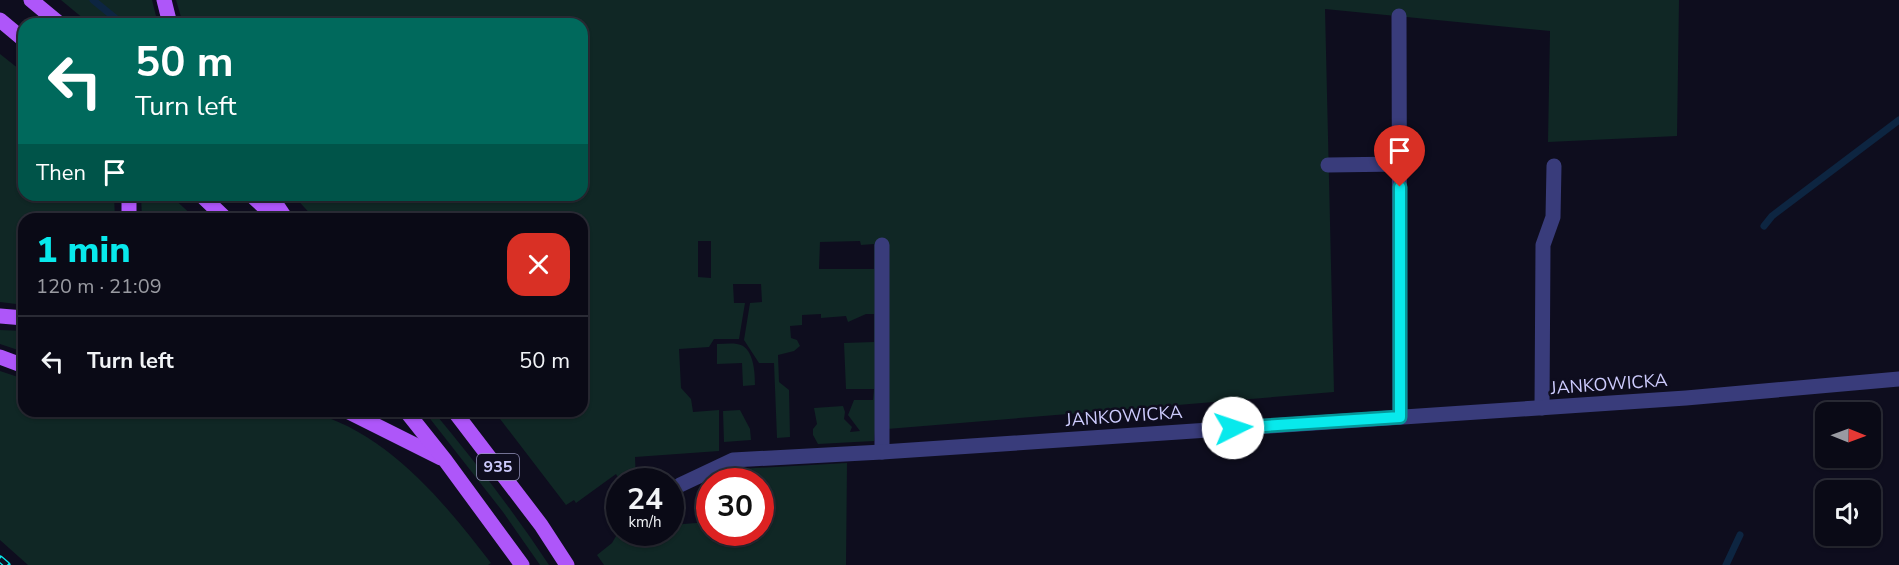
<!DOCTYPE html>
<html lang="en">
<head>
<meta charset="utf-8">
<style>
  :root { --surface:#0a0a16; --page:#13131f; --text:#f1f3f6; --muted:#999aa1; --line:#2a2b35; --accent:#08e9ec }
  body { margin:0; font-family:"Nunito Sans",sans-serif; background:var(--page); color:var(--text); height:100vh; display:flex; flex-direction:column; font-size:22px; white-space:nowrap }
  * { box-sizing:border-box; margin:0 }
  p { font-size:20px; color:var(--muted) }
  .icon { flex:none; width:33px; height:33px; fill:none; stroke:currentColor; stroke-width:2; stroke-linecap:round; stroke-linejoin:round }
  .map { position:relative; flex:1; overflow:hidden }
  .side { position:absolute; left:18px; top:213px; width:570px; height:204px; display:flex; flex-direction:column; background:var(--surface); border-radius:18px; box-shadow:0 2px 4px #0004,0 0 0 2px var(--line) }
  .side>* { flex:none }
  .banner { position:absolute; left:18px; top:18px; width:570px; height:183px; border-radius:18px; box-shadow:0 2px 4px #0004,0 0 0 2px var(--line); background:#00695c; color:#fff; overflow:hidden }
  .needle { width:39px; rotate:91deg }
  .buttons { position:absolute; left:1815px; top:402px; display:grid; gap:12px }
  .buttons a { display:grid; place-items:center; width:66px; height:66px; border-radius:12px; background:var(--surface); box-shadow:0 2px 4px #0004,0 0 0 2px var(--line); font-size:30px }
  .speed { position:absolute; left:606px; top:468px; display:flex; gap:12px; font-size:30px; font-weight:700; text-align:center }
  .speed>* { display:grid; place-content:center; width:78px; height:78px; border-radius:50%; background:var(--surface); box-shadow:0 2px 4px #0004,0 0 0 2px var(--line); line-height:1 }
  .speed small { font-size:15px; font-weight:400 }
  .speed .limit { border:9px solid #d22; background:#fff; color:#111 }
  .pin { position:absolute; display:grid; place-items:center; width:51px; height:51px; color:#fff; margin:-62px -26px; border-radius:50% 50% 50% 0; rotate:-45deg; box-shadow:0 0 6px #0007 }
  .pin .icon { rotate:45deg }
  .me { position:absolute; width:66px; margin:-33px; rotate:86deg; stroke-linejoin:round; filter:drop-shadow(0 0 4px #0008) }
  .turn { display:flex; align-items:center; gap:21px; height:126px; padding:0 18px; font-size:27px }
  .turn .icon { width:78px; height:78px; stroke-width:2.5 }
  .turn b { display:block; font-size:42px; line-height:51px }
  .then { display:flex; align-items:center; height:57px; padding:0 18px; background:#0003; gap:12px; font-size:22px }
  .round { display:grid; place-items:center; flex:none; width:63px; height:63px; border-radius:18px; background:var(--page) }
  .headline { display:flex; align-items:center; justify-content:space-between; height:102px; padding:0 18px }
  h1 { font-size:36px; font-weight:800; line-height:45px; color:var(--accent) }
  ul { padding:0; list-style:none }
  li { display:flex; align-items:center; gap:18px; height:90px; padding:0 18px; border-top:2px solid var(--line) }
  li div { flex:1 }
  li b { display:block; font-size:22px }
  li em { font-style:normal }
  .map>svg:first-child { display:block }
  .green { fill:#102725; fill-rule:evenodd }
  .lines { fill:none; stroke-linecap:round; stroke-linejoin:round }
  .stream { stroke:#0d2541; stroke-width:7 }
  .minor { stroke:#393c7b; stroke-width:15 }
  .primary { stroke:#ae56f9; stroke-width:15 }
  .rail-casing { stroke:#08e9ec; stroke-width:7 }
  .rail { stroke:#0e0d1e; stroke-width:4.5; stroke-dasharray:14; stroke-linecap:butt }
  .route-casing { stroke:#059799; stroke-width:15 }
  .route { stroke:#08e9ec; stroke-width:10 }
  .labels { text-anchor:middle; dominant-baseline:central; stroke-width:5; stroke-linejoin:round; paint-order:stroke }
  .shield { fill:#0e0d1e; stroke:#9492ba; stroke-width:1.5 }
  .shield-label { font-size:16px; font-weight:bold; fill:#cdcbfd }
  .street-label { font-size:18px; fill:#cdcbfd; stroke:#0e0d1e }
</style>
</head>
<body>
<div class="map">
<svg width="1899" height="565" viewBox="0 0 1899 565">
  <rect width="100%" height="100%" fill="#0e0d1e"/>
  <!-- green -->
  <g class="green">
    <polygon points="61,0 152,0 158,24 90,24"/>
    <path d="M 176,0 L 1679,0 L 1677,136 L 1548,142 L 1550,31 L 1325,9 L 1334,392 L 875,430 L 874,441 L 818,444 L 813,435 L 813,429 L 817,424 L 814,408 L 843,406 L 845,412 L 844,419 L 852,427 L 850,432 L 860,431 L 848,415 L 854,400 L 873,400 L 874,389 L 846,389 L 844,343 L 874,342 L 874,314 L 866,314 L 848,322 L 846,316 L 821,318 L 821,314 L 802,315 L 802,325 L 790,326 L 791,338 L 797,340 L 800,346 L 794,351 L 778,355 L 779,382 L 789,390 L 790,437 L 777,438 L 774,363 L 759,363 L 744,340 L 750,303 L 762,302 L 761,284 L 733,284 L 734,303 L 745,303 L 739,339 L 714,339 L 709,347 L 679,349 L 681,388 L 691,399 L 693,412 L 719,410 L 719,451 L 635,457 L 636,481 L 620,481 L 616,474 L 576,503 L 574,500 L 566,505 L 494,411 L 582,411 L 582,219 L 315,219 L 293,195 L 582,195 L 582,24 L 183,24 ZM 698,241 L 711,241 L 711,278 L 698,277 ZM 860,241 L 861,245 L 874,244 L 874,269 L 819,269 L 820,242 Z"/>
    <polygon points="0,54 24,73 24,195 114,195 115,219 24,219 24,305 0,302"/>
    <polygon points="141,195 170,195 196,219 142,219"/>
    <polygon points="0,330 24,331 24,352 0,344"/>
    <path d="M 717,344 C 724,344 731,343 737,344 C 754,346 755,373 755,385 L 743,386 L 742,363 L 717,364 Z"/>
    <path d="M 0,371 L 24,379 L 24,411 L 307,411 C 388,432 442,500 491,563 L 488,565 L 28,565 L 0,540 Z"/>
    <polygon points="740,410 750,429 751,440 724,442 723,411"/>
    <path d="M 424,411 L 433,411 C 474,460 514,512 549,565 L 540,565 L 503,512 Z"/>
    <polygon points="847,463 846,565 604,565 597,555 612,543 619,531 670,532 671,525 709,522 710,532 760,532 760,482 725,481 738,469"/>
  </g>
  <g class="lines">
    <!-- stream -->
    <g class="stream">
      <polyline points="93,0 120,22"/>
      <polyline points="1764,226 1772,216 1899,120"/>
      <polyline points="1726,565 1740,535"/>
    </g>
    <!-- minor -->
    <g class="minor">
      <polyline points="1399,16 1400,417"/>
      <polyline points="1328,165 1400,164"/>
      <polyline points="882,245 882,452"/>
      <polyline points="1542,408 1543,245 1553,217 1554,166"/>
      <polyline points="680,485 733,460 882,452 1686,398 1899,379"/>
    </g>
    <!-- primary -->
    <g class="primary">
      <polyline points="31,0 60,24"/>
      <polyline points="164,0 170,24"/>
      <polyline points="0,20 24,40"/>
      <polyline points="201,195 226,219"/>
      <polyline points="251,195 277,219"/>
      <polyline points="270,195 286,219"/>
      <polyline points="129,219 129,195"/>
      <polyline points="0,316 24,318"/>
      <polyline points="0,357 24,366"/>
      <polyline points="347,411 441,458"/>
      <polyline points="406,411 445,460 522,565"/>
      <polyline points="454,411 541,525 567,565"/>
    </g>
    <defs>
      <polyline id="rail" points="0,559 7,565"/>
    </defs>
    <!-- rail casing -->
    <use href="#rail" class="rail-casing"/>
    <!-- rail -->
    <use href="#rail" class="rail"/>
  </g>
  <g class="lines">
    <defs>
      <polyline id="route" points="1233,428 1400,417 1400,187"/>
    </defs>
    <!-- route casing -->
    <use href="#route" class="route-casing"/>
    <!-- route -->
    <use href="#route" class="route"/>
  </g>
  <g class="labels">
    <!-- shield labels -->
    <rect class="shield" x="477" y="454" width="42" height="26" rx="4.5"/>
    <g class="shield-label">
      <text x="498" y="467">935</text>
    </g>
    <!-- street labels -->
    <g class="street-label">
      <text transform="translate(1609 384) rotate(-4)">JANKOWICKA</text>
      <text transform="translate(1124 416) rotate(-4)">JANKOWICKA</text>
    </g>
  </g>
</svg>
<div class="buttons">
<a><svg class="needle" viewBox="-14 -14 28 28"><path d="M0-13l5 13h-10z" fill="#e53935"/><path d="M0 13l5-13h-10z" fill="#999aa1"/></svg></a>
<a><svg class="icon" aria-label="sound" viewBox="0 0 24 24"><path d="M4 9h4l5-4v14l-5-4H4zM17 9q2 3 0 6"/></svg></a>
</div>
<div class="speed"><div>24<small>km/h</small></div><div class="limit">30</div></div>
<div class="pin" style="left:1400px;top:187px;background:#d93025"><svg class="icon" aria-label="arrive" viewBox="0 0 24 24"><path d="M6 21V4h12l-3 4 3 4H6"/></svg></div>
<svg class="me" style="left:1233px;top:428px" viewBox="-20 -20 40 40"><circle r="19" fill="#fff"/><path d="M0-13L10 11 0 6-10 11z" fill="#08e9ec"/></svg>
<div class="banner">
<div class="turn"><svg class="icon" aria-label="left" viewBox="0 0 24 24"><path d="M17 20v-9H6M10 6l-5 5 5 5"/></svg><div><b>50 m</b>Turn left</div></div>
<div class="then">Then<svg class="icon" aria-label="arrive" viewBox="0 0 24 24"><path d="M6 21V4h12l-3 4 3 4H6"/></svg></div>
</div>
<section class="side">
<div class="headline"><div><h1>1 min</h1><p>120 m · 21:09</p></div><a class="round" style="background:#d93025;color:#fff"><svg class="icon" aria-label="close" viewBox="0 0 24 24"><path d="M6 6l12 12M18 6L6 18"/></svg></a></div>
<ul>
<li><svg class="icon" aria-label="left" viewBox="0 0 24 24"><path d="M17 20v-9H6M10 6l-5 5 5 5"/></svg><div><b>Turn left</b></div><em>50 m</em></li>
</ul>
</section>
</div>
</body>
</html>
